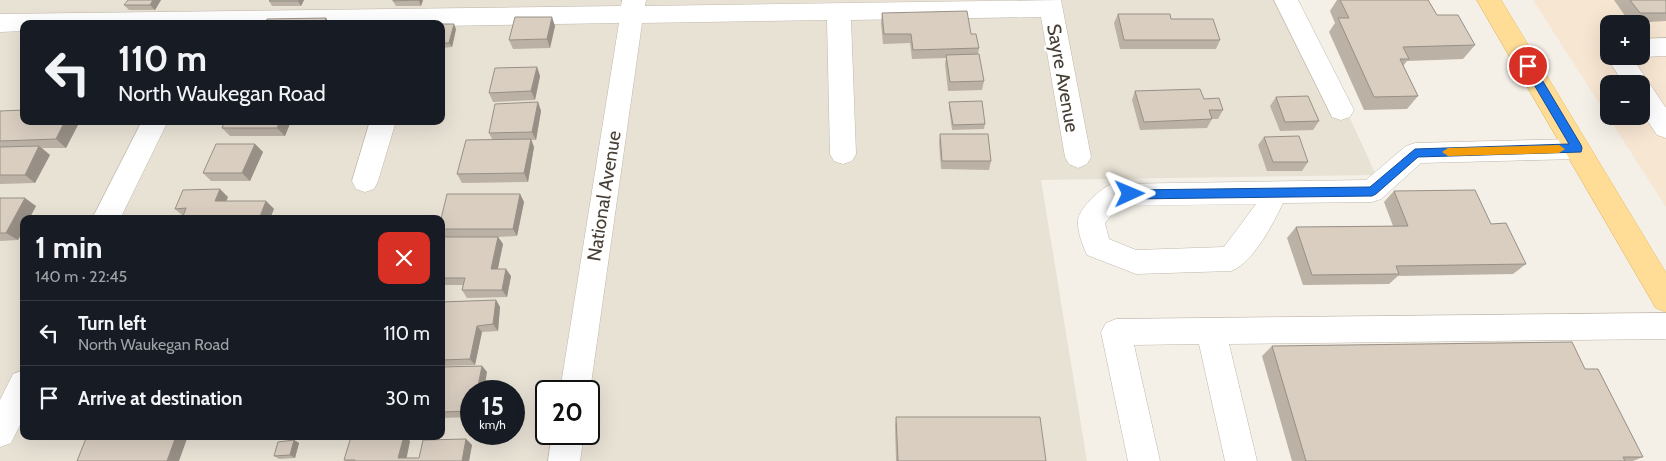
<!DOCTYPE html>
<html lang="en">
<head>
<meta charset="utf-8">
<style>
  :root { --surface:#171b24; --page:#242831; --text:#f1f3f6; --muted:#9ea1a6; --line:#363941 }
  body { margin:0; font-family:Cabin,sans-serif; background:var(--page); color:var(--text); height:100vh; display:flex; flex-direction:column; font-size:19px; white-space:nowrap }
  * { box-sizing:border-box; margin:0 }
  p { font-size:16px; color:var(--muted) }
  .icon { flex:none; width:28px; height:28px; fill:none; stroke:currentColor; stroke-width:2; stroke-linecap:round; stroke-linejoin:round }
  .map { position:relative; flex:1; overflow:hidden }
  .side { position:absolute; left:20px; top:215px; width:425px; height:225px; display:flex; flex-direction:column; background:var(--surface); border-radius:10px; box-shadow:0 5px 20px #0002 }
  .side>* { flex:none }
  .hud { position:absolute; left:20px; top:20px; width:425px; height:105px; border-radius:10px; box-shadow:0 5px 20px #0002; background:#171b24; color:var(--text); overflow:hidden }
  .tools { position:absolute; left:1600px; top:15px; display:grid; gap:10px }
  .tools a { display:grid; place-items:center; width:50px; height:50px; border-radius:10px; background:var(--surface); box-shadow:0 5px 20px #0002; font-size:25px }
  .speed { position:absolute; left:460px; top:380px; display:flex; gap:10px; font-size:25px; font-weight:700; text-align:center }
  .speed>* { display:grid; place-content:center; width:65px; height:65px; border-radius:50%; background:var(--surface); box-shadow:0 5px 20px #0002; line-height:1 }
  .speed small { font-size:12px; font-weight:400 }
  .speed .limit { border:2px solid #111; border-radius:8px; background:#fff; color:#111 }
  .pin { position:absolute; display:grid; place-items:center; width:42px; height:42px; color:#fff; margin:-21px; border:2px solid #fff; border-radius:50%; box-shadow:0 1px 5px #0007 }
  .me { position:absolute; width:55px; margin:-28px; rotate:89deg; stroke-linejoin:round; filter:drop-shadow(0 0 4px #0008) }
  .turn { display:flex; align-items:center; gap:18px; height:105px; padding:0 15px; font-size:22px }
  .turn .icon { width:65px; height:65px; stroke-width:2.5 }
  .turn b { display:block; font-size:35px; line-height:42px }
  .round { display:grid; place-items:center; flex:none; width:52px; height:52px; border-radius:10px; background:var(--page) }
  .head { display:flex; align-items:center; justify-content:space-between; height:85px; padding:0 15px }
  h1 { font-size:30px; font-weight:700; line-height:38px }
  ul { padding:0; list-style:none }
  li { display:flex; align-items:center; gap:15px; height:65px; padding:0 15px; border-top:1px solid var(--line) }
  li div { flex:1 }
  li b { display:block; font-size:19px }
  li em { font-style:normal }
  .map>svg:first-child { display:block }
  .residential { fill:#e8e2d5; fill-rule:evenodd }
  .commercial { fill:#f7e6d2; fill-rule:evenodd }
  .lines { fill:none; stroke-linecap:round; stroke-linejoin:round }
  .minor-casing { stroke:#c0b7aa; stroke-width:1 }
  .major-casing { stroke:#e8bb62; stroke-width:1 }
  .minor { fill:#fff; fill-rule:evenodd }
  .major { fill:#ffdd96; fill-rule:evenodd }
  .wall { fill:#bbb1a5 }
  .shaded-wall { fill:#989086 }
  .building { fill:#d9cec0; stroke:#989086 }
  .route { fill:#1a73e8; stroke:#114b97 }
  .slow { fill:#f59e0b }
  .labels { text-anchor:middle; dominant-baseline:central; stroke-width:4.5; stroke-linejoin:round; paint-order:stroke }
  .street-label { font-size:19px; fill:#484036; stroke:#fff }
</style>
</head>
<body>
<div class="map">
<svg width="1666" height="461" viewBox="0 0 1666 461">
  <rect width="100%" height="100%" fill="#f4f0e8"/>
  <!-- residential -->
  <path class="residential" d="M 0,0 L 1296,0 L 1376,175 L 1041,180 L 1087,461 L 0,461 ZM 24,24 L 441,24 L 441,121 L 24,121 ZM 24,219 L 441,219 L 441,436 L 24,436 ZM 471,391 L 514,391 L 514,434 L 471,434 ZM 546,391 L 589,391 L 589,434 L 546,434 Z"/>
  <!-- commercial -->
  <path class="commercial" d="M 1533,0 L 1666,0 L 1666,207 ZM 1609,24 L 1641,24 L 1641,56 L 1609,56 ZM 1609,84 L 1641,84 L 1641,116 L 1609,116 Z"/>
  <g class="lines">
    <defs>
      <g id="minor">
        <polygon points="622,0 646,0 645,6 1061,0 1091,157 1087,164 1078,168 1069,164 1065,157 1041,17 851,20 856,154 852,161 843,164 834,161 830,154 827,20 642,23 590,391 589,394 589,391 560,391 619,23 441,26 441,24 24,24 24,31 0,32 0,14 621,6"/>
        <polygon points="1274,0 1298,0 1354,110 1350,117 1341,120 1332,117"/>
        <polygon points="1666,38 1666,56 1641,57 1639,56 1641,56 1641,39"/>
        <polygon points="1609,51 1609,56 1631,56 1666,108 1666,138 1657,135 1641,111 1641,84 1624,84 1606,56"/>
        <polygon points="142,121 168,121 120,219 92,219"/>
        <polygon points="370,121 396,121 378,181 374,189 365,192 356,189 352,181"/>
        <path d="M 1577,139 L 1586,142 L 1590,149 L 1586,156 L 1577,159 L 1421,163 L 1381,199 L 1372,202 L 1283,203 C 1273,224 1253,263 1231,271 L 1136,274 L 1087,255 C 1083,246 1077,231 1078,221 C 1078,209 1102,187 1112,184 L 1366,180 L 1406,146 L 1415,143 ZM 1256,204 L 1224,247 L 1136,250 L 1109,239 L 1105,223 L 1119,206 Z"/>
        <polygon points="1666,313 1666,339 1229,344 1257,461 1225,461 1199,344 1134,345 1160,461 1128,461 1101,332 1106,323 1116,319"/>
        <polygon points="24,370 24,417 11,443 0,447 0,400 13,374"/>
        <polygon points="552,434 584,434 580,461 548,461"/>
      </g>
      <polygon id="major" points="1477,0 1501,0 1666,273 1666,312 1656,308"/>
    </defs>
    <!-- minor casing -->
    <use href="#minor" class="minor-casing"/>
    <!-- major casing -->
    <use href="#major" class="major-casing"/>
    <!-- minor -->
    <use href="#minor" class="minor"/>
    <!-- major -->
    <use href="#major" class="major"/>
  </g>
  <!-- wall -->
  <g class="wall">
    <polygon points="161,0 155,10 129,10 124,5"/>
    <polygon points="270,0 304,0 301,6 272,6 269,1"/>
    <polygon points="423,0 421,6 396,6 393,1"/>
    <polygon points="1337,0 1428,0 1437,15 1475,45 1463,59 1407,61 1403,66 1418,96 1407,109 1364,110 1329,32 1335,23 1330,11"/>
    <polygon points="1614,0 1666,0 1666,21 1630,23"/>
    <polygon points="882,13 971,34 979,48 978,54 984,81 982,90 948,91 945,64 946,58 912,59 910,43 883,44 881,23"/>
    <polygon points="1118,14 1171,19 1220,40 1216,49 1120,49 1114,23"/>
    <polygon points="441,24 456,29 452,47 441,48"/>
    <polygon points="555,26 550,48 513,49 509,40"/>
    <polygon points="537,67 540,76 535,100 493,102 489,93"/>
    <polygon points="1135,91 1204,99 1223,110 1218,119 1212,119 1207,128 1140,130 1132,100"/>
    <polygon points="1276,97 1319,121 1313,130 1280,131 1270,106"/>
    <polygon points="538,102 541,111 536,140 531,140 534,147 528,182 462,183 457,174 492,139 489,133"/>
    <polygon points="949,102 985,124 984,129 952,130 949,107"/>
    <polygon points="0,111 24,121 80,121 66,148 42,148 50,155 35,183 0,184"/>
    <polygon points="225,121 291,121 285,136 230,136 222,128"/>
    <polygon points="940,134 991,161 989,170 941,169 939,142"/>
    <polygon points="1264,137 1308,162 1302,171 1267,171 1258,145"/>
    <polygon points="255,144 263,152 250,181 211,181 203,173"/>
    <polygon points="1394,191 1491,224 1526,264 1513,274 1398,276 1389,284 1303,285 1287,238 1296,227 1393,226 1384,202"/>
    <polygon points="520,194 524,202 517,236 498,237 503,244 498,269 511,276 507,297 467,298 462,290 463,285 441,285 441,237 498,237 444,237 441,233 441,219"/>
    <polygon points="228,197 226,201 266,201 274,209 183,216 175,209"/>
    <polygon points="0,198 36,206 18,240 0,241"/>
    <polygon points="496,300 500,307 498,331 482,332 475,365 441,366 441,302"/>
    <polygon points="1272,346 1585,369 1643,457 1633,461 1292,461 1262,356"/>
    <polygon points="482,366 487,372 471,391 471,417 441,418 441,367"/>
    <polygon points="896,417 1046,461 896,461 895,426"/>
    <polygon points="283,436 332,436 330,440 288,440 283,437"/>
    <polygon points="404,436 410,441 406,458 419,458 466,439 472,445 469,461 346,461 344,460 351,437"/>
    <polygon points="294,440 299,443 295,458 279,459 274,456"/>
  </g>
  <!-- shaded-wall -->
  <g class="shaded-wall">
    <polygon points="153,0 161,0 155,10 150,5"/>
    <polygon points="299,0 304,0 301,6 298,1"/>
    <polygon points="419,0 423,0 421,6 419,1"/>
    <polygon points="552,17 555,26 550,48 547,39"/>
    <polygon points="326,18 330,24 324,24"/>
    <polygon points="454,24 456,29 452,47 449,43"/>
    <polygon points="537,67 540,76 535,100 531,91"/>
    <polygon points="538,102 541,111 536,140 532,132"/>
    <polygon points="65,121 80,121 66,148 56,139"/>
    <polygon points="280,121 291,121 285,136 277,128"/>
    <polygon points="531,139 534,147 528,182 524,173"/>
    <polygon points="255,144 263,152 250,181 242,173"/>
    <polygon points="39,146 50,155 35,183 25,175"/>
    <polygon points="220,189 228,197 223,209 215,201"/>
    <polygon points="520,194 524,202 517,236 513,229"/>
    <polygon points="25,198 36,206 29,219 24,219 24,229 18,240 6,233"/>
    <polygon points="266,201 274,209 270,219 259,219"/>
    <polygon points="498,237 503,244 496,277 491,269"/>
    <polygon points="506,269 511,276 507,297 502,290"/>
    <polygon points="496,300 500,307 498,331 493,324"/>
    <polygon points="477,326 482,332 475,365 470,359"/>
    <polygon points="482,366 487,372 484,391 477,391"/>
    <polygon points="176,436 188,436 179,461 167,461"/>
    <polygon points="326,436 332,436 330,440 326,437"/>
    <polygon points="404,436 410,441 406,461 398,458"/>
    <polygon points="466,439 472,445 469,461 462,461"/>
    <polygon points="294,440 299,443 295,458 290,455"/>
  </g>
  <!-- building -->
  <g class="building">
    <polygon points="128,0 153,0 150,5 124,5"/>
    <polygon points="270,0 299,0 298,1 269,1"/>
    <polygon points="393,0 419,0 393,1"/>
    <polygon points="1340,0 1428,0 1437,15 1458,15 1475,45 1403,47 1409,59 1400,59 1418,96 1374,97 1338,18 1349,18"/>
    <polygon points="1630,0 1666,0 1666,13 1640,13"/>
    <polygon points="967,11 971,34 976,34 979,48 913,50 911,34 884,34 882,13"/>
    <polygon points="1118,14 1170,14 1171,19 1213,19 1220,40 1124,40"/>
    <polygon points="515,17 552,17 547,39 509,40"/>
    <polygon points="326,18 324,24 265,24 267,19"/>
    <polygon points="398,21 397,24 366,24 367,22"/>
    <polygon points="79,22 112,22 112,24 78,24"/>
    <polygon points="441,24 454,24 449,43 441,43"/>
    <polygon points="979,54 984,81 950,82 946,55"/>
    <polygon points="537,67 531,91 489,93 495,68"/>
    <polygon points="1200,89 1204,99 1219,98 1223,110 1209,110 1212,119 1144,122 1135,91"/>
    <polygon points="1308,96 1319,121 1285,122 1276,97"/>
    <polygon points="982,101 985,124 953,125 949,102"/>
    <polygon points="538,102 532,132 489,133 495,104"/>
    <polygon points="24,110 24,121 65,121 56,139 0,141 0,111"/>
    <polygon points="225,121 280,121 277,128 222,128"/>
    <polygon points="940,134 988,134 991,161 942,161"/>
    <polygon points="1299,136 1308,162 1273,162 1264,137"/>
    <polygon points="531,139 524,173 457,174 466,140"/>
    <polygon points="216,144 255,144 242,173 203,173"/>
    <polygon points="39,146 25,175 0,175 0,147"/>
    <polygon points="220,189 215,201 266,201 259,219 182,219 186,208 175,209 183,190"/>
    <polygon points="1475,190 1491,224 1506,223 1526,264 1396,266 1399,274 1312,275 1296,227 1408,226 1394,191"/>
    <polygon points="447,194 520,194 513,229 441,229 441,219"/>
    <polygon points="0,198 25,198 6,233 0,233"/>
    <polygon points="441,237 498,237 491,269 506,269 502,290 462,290 465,278 441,278"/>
    <polygon points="496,300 493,324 477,326 470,359 441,360 441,302"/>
    <polygon points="1572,342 1585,369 1598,369 1643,457 1623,457 1625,461 1306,461 1272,346"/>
    <polygon points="482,366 477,391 471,391 471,411 441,412 441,367"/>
    <polygon points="896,417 1040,417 1046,461 898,461"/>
    <polygon points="87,436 176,436 167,461 77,461"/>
    <rect x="283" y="436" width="43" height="1"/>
    <polygon points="404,436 398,458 419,458 423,440 466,439 462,461 355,461 355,460 344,460 351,437"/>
    <polygon points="294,440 290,455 274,456 278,442"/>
  </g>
  <!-- route -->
  <polygon class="route" points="1528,62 1532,63 1581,145 1582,148 1581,152 1418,157 1376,194 1372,196 1130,199 1124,194 1130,190 1370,187 1415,149 1569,144 1523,66"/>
  <!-- slow -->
  <polygon class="slow" points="1559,145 1565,149 1559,153 1448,156 1442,152 1448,148"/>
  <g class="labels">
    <!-- street labels -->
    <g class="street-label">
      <text transform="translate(1063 78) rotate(80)">Sayre Avenue</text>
      <text transform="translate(604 196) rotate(-81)">National Avenue</text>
    </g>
  </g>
</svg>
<div class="tools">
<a>+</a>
<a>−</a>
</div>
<div class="speed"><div>15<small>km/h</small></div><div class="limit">20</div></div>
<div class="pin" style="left:1528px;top:66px;background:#d93025"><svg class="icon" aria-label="arrive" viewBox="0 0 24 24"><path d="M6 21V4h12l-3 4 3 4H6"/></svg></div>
<svg class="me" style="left:1130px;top:194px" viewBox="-20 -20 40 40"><path d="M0-17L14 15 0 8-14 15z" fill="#1a73e8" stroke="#fff" stroke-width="4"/></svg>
<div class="hud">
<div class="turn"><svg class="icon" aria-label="left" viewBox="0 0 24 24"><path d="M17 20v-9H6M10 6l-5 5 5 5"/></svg><div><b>110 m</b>North Waukegan Road</div></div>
</div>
<section class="side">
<div class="head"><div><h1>1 min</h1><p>140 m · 22:45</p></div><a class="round" style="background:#d93025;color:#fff"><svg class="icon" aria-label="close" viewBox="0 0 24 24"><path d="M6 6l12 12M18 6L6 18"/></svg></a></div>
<ul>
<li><svg class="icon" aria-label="left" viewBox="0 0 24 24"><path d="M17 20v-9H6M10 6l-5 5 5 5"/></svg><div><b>Turn left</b><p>North Waukegan Road</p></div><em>110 m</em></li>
<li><svg class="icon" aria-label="arrive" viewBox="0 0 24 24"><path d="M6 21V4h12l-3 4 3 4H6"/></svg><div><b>Arrive at destination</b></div><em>30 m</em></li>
</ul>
</section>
</div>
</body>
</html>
